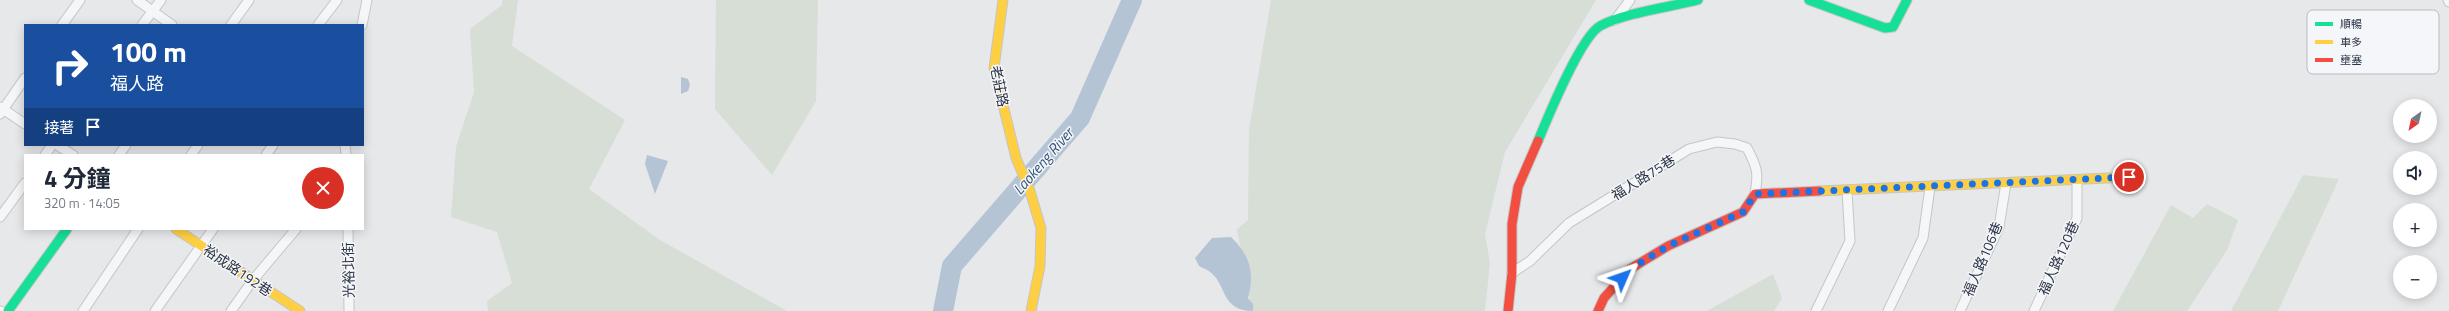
<!DOCTYPE html>
<html lang="zh-TW">
<head>
<meta charset="utf-8">
<style>
  :root { --surface:#fff; --page:#f6f6f7; --text:#1f2937; --muted:#747a83 }
  body { margin:0; font-family:"Titillium Web","Noto Sans TC",sans-serif; background:var(--page); color:var(--text); height:100vh; display:flex; flex-direction:column; font-size:15px; white-space:nowrap }
  * { box-sizing:border-box; margin:0 }
  p { font-size:13px; color:var(--muted) }
  .icon { flex:none; width:22px; height:22px; fill:none; stroke:currentColor; stroke-width:2; stroke-linecap:round; stroke-linejoin:round }
  .map { position:relative; flex:1; overflow:hidden }
  .drawer { position:absolute; left:24px; top:154px; width:340px; height:76px; display:flex; flex-direction:column; background:var(--surface); border-radius:0px; box-shadow:0 2px 10px #0003 }
  .drawer>* { flex:none }
  .guide { position:absolute; left:24px; top:24px; width:340px; height:122px; border-radius:0px; box-shadow:0 2px 10px #0003; background:#1a4fa0; color:#fff; overflow:hidden }
  .needle { width:26px; rotate:213deg }
  .tools { position:absolute; left:2393px; top:99px; display:grid; gap:8px }
  .tools a { display:grid; place-items:center; width:44px; height:44px; border-radius:50%; background:var(--surface); box-shadow:0 2px 10px #0003; font-size:20px }
  .pin { position:absolute; display:grid; place-items:center; width:34px; height:34px; color:#fff; margin:-17px; border:2px solid #fff; border-radius:50%; box-shadow:0 1px 4px #0007 }
  .me { position:absolute; width:44px; margin:-22px; rotate:47deg; stroke-linejoin:round; filter:drop-shadow(0 0 3px #0008) }
  .turn { display:flex; align-items:center; gap:14px; height:84px; padding:0 20px; font-size:18px }
  .turn .icon { width:52px; height:52px; stroke-width:2.5 }
  .turn b { display:block; font-size:28px; line-height:34px }
  .then { display:flex; align-items:center; height:38px; padding:0 20px; background:#0003; gap:8px; font-size:15px }
  .round { display:grid; place-items:center; flex:none; width:42px; height:42px; border-radius:21px; background:var(--page) }
  .overview { display:flex; align-items:center; justify-content:space-between; height:68px; padding:0 20px }
  h1 { font-size:24px; font-weight:700; line-height:30px }
  .map>svg:first-child { display:block }
  .green { fill:#d6ded6 }
  .water { fill:#b4c4d5 }
  .lines { fill:none; stroke-linecap:round; stroke-linejoin:round }
  .river { stroke:#b4c4d5; stroke-width:20 }
  .street-casing { stroke:#c4c6c8; stroke-width:11 }
  .fast-casing { stroke:#c4c6c8; stroke-width:11 }
  .slow-casing { stroke:#c4c6c8; stroke-width:11 }
  .jam-casing { stroke:#c4c6c8; stroke-width:11 }
  .street { stroke:#f5f6f7; stroke-width:9 }
  .fast { stroke:#16e098; stroke-width:9 }
  .slow { stroke:#ffcf43; stroke-width:9 }
  .jam { stroke:#f24e42; stroke-width:9 }
  .route { stroke:#1a73e8; stroke-width:7; stroke-dasharray:0 12.6 }
  .labels { text-anchor:middle; dominant-baseline:central; stroke-width:3; stroke-linejoin:round; paint-order:stroke }
  .street-label { font-size:14px; fill:#2b3445; stroke:#f4f6f9 }
  .water-label { font-size:15px; font-style:italic; fill:#34527a; stroke:#f4f6f9 }
  .key { fill:#f4f6f9; stroke:#b8bcc3; stroke-width:1 }
  .key-label { font-size:11px; fill:#2b3445 }
</style>
</head>
<body>
<div class="map">
<svg width="2449" height="311" viewBox="0 0 2449 311">
  <rect width="100%" height="100%" fill="#e6e8ea"/>
  <!-- green -->
  <g class="green">
    <polygon points="502,0 518,0 512,46 625,120 589,189 660,240 787,311 488,311 487,301 512,283 497,232 451,217 456,147 474,92 470,29 502,5"/>
    <polygon points="716,0 818,0 816,101 772,175 715,109"/>
    <polygon points="1271,0 1596,0 1505,152 1485,234 1490,263 1485,311 1252,311 1237,229 1248,220 1249,130"/>
    <polygon points="2303,175 2339,179 2278,311 2231,311"/>
    <polygon points="2207,204 2238,220 2227,250 2187,311 2113,311 2171,205 2193,218"/>
    <polygon points="1773,274 1782,298 1774,311 1707,311"/>
  </g>
  <!-- water -->
  <g class="water">
    <polygon points="681,77 688,79 690,85 688,91 681,94"/>
    <polygon points="647,155 668,161 655,194 645,164"/>
    <path d="M 1231,237 C 1250,255 1255,273 1248,298 L 1253,304 L 1253,311 C 1220,311 1227,284 1210,272 C 1207,269 1202,268 1199,266 L 1195,258 L 1212,238 Z"/>
  </g>
  <g class="lines">
    <!-- river -->
    <polyline class="river" points="943,311 952,266 1080,118 1132,0"/>
    <defs>
      <g id="street">
        <polyline points="137,0 172,25"/>
        <polyline points="2448,0 2449,2"/>
        <polyline points="1615,20 1630,0"/>
        <polyline points="62,25 80,0"/>
        <polyline points="142,25 161,0"/>
        <polyline points="231,25 249,0"/>
        <polyline points="318,25 337,0"/>
        <polyline points="362,25 367,0"/>
        <polyline points="0,107 25,124"/>
        <polyline points="0,114 25,78"/>
        <polyline points="57,145 73,155"/>
        <polyline points="345,145 346,155"/>
        <polyline points="45,155 52,145"/>
        <polyline points="119,155 126,145"/>
        <polyline points="191,155 198,145"/>
        <polyline points="266,155 273,145"/>
        <polyline points="0,217 25,183"/>
        <polyline points="348,229 349,311"/>
        <path d="M 1512,273 L 1530,261 L 1569,223 L 1689,149 L 1717,142 L 1735,144 L 1747,148 C 1757,167 1759,173 1755,194"/>
        <polyline points="0,311 1,311"/>
        <polyline points="83,311 138,229"/>
        <polyline points="155,311 213,229"/>
        <polyline points="231,311 253,280 296,229"/>
        <polyline points="1816,311 1850,241 1847,191"/>
        <polyline points="1888,311 1923,238 1930,187"/>
        <polyline points="1960,311 1999,227 2006,183"/>
        <polyline points="2034,311 2077,218 2077,180"/>
      </g>
      <g id="fast">
        <polyline points="1809,0 1885,28 1893,27 1907,0"/>
        <path d="M 1538,141 C 1548,117 1580,38 1600,26 C 1624,13 1670,7 1698,0"/>
        <polyline points="8,311 67,229"/>
      </g>
      <g id="slow">
        <polyline points="1003,0 994,68 1016,158 1030,191 1041,228 1040,266 1031,311"/>
        <polyline points="1819,191 2129,177"/>
        <polyline points="176,229 300,311"/>
      </g>
      <g id="jam">
        <polyline points="1508,311 1512,273 1512,224 1518,187 1538,141"/>
        <polyline points="1598,311 1604,298 1630,269 1668,246 1743,212 1755,194 1819,191"/>
      </g>
    </defs>
    <!-- street casing -->
    <use href="#street" class="street-casing"/>
    <!-- fast casing -->
    <use href="#fast" class="fast-casing"/>
    <!-- slow casing -->
    <use href="#slow" class="slow-casing"/>
    <!-- jam casing -->
    <use href="#jam" class="jam-casing"/>
    <!-- street -->
    <use href="#street" class="street"/>
    <!-- fast -->
    <use href="#fast" class="fast"/>
    <!-- slow -->
    <use href="#slow" class="slow"/>
    <!-- jam -->
    <use href="#jam" class="jam"/>
  </g>
  <g class="lines">
    <!-- route -->
    <polyline class="route" points="1622,278 1630,269 1668,246 1743,212 1755,194 2129,177"/>
  </g>
  <g class="labels">
    <!-- street labels -->
    <g class="street-label">
      <text transform="translate(1000 86) rotate(79)">老莊路</text>
      <text transform="translate(1643 177) rotate(-32)">福人路75巷</text>
      <text transform="translate(2058 258) rotate(-66)">福人路120巷</text>
      <text transform="translate(1982 259) rotate(-67)">福人路106巷</text>
      <text transform="translate(238 270) rotate(34)">裕成路192巷</text>
      <text transform="translate(348 270) rotate(-91)">光裕北街</text>
    </g>
    <!-- water labels -->
    <g class="water-label">
      <text transform="translate(1043 161) rotate(-49)">Laokeng River</text>
    </g>
  </g>
  <!-- legend -->
  <rect x="2307" y="10" width="132" height="64" rx="6" class="key"/>
  <rect x="2315" y="22" width="18" height="4" fill="#16e098"/>
  <rect x="2315" y="40" width="18" height="4" fill="#ffcf43"/>
  <rect x="2315" y="58" width="18" height="4" fill="#f24e42"/>
  <g class="key-label">
    <text x="2340" y="28">順暢</text>
    <text x="2340" y="46">車多</text>
    <text x="2340" y="64">壅塞</text>
  </g>
</svg>
<div class="tools">
<a><svg class="needle" viewBox="-14 -14 28 28"><path d="M0-13l5 13h-10z" fill="#e53935"/><path d="M0 13l5-13h-10z" fill="#747a83"/></svg></a>
<a><svg class="icon" aria-label="sound" viewBox="0 0 24 24"><path d="M4 9h4l5-4v14l-5-4H4zM17 9q2 3 0 6"/></svg></a>
<a>+</a>
<a>−</a>
</div>
<div class="pin" style="left:2129px;top:177px;background:#d93025"><svg class="icon" aria-label="arrive" viewBox="0 0 24 24"><path d="M6 21V4h12l-3 4 3 4H6"/></svg></div>
<svg class="me" style="left:1622px;top:278px" viewBox="-20 -20 40 40"><path d="M0-17L14 15 0 8-14 15z" fill="#1a73e8" stroke="#fff" stroke-width="4"/></svg>
<div class="guide">
<div class="turn"><svg class="icon" aria-label="right" viewBox="0 0 24 24"><path d="M7 20v-9h11M14 6l5 5-5 5"/></svg><div><b>100 m</b>福人路</div></div>
<div class="then">接著<svg class="icon" aria-label="arrive" viewBox="0 0 24 24"><path d="M6 21V4h12l-3 4 3 4H6"/></svg></div>
</div>
<section class="drawer">
<div class="overview"><div><h1>4 分鐘</h1><p>320 m · 14:05</p></div><a class="round" style="background:#d93025;color:#fff"><svg class="icon" aria-label="close" viewBox="0 0 24 24"><path d="M6 6l12 12M18 6L6 18"/></svg></a></div>
</section>
</div>
</body>
</html>
